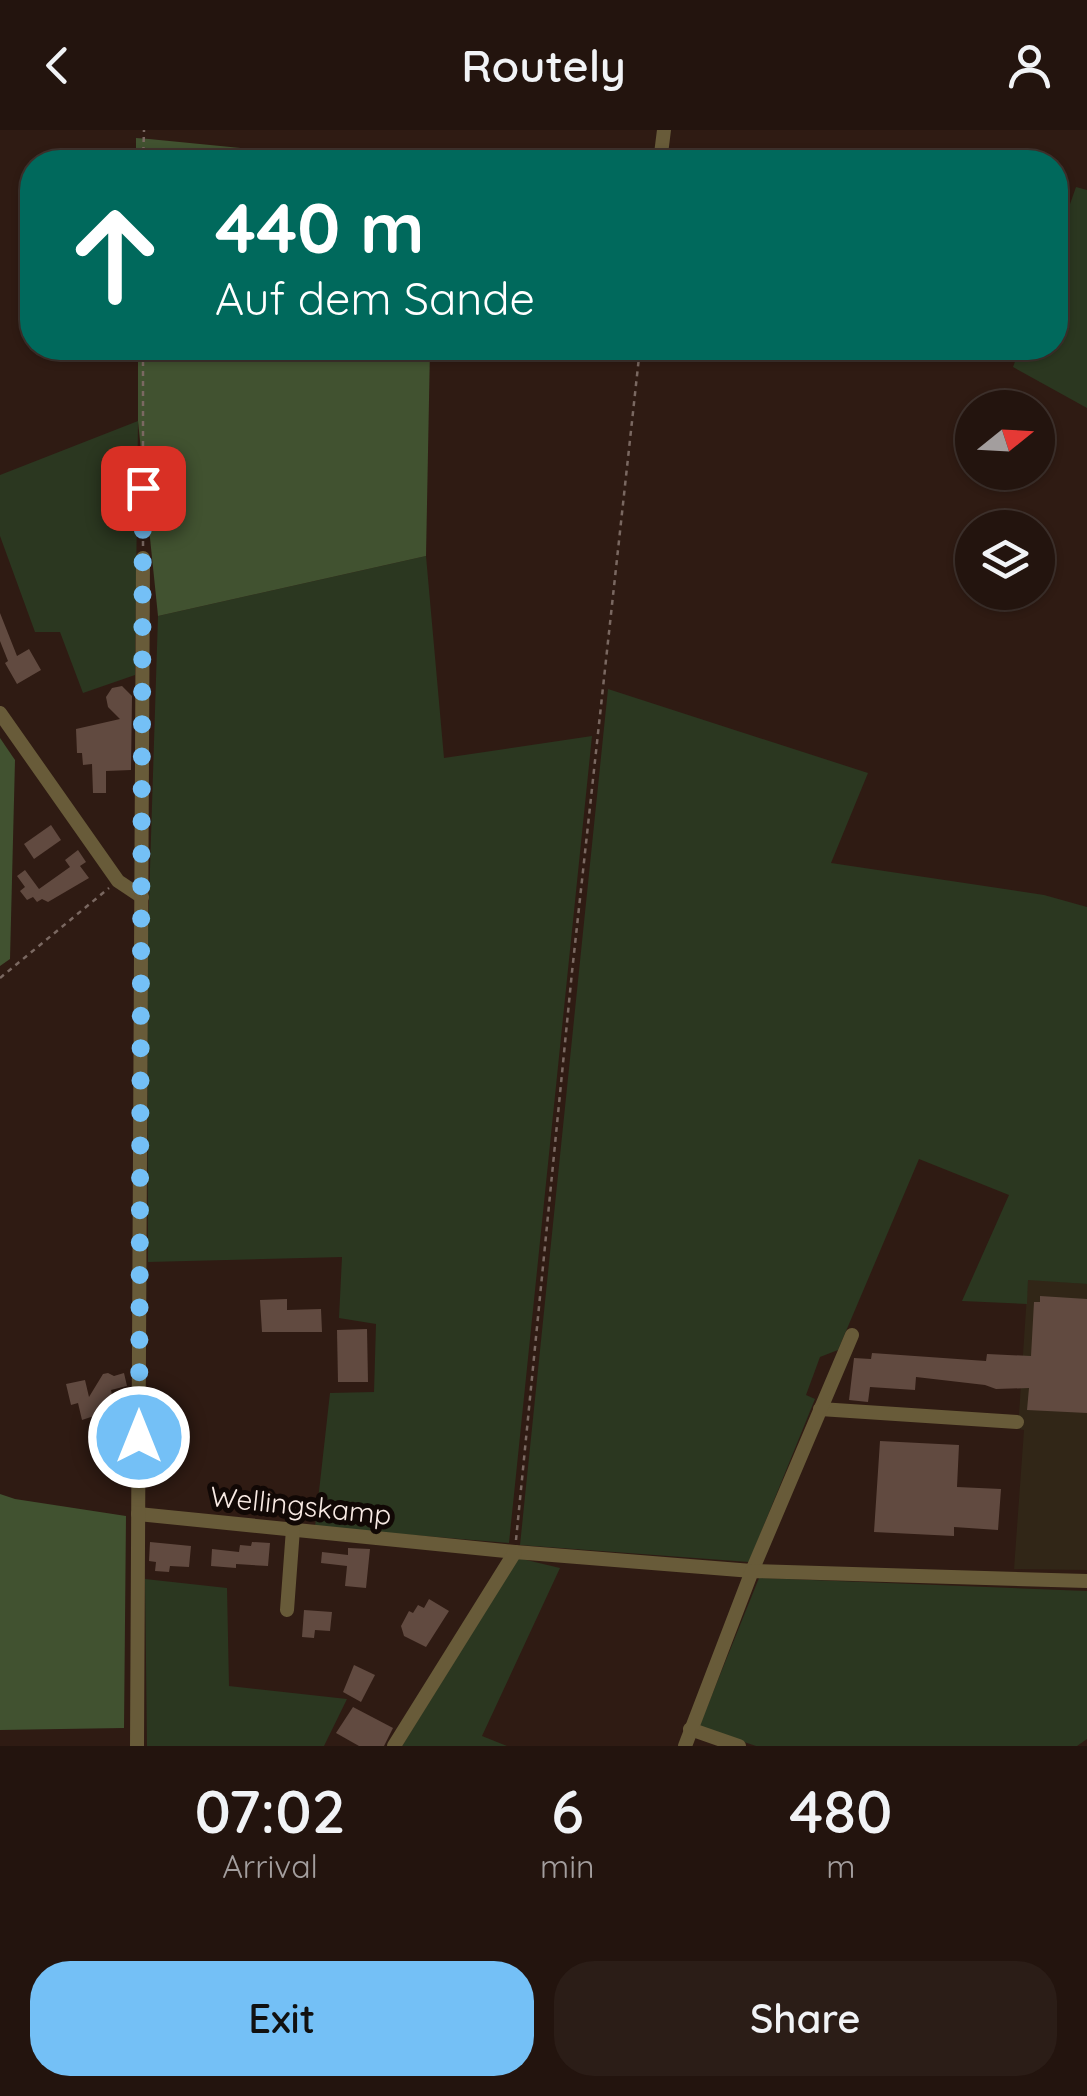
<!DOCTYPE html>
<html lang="en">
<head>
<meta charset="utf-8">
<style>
  :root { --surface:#23140e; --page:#2b1d17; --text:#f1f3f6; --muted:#a39e9e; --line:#40332e; --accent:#74c0f6 }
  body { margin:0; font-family:Quicksand,sans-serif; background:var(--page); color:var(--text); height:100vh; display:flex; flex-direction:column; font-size:38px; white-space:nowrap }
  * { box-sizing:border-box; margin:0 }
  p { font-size:32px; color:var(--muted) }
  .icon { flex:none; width:55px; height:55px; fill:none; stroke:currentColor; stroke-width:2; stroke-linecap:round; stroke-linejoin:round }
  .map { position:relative; height:1616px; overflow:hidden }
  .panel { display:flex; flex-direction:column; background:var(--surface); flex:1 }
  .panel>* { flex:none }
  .banner { position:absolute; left:20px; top:20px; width:1048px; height:210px; border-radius:40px; box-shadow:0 2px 8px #0004,0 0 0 2px var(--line); background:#00695c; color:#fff; overflow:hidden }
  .needle { width:65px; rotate:72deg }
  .buttons { position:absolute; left:955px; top:260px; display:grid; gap:20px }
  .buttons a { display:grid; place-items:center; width:100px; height:100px; border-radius:50%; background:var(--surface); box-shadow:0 2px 8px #0004,0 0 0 2px var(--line); font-size:50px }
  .pin { position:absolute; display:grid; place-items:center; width:85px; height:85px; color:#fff; margin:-42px; border-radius:20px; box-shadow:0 5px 15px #0006 }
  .me { position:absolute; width:110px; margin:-55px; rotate:0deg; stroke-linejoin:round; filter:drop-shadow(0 0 8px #0008) }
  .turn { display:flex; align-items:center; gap:35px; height:210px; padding:0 30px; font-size:45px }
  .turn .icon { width:130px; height:130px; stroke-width:2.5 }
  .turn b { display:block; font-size:70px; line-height:85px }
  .eta { display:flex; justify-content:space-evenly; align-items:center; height:170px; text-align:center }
  .eta b { font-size:60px; font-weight:600; line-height:70px }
  .primary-button { display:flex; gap:20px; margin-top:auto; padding:20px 30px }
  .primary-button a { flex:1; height:115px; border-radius:40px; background:var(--accent); color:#111; font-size:40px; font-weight:600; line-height:115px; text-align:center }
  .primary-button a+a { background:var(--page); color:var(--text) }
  header { display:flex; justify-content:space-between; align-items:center; height:130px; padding:0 30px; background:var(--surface); font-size:45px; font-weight:600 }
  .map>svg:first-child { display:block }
  .industrial { fill:#312617 }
  .green { fill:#2b3720 }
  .forest { fill:#415230 }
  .building { fill:#614a40 }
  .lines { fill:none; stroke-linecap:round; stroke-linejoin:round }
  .path { stroke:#7a6861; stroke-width:2.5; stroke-dasharray:5 5; stroke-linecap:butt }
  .minor { stroke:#685b39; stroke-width:14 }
  .route { stroke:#74c0f6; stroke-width:18; stroke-dasharray:0 32.4 }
  .labels { text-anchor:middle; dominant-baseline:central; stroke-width:10; stroke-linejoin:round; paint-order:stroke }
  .street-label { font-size:28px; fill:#f8eae4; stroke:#110805 }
</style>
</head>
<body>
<header><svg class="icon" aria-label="back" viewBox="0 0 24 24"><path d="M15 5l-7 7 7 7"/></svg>Routely<svg class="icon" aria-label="person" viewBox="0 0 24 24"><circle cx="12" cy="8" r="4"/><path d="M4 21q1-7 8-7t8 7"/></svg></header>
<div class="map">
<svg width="1087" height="1616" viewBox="0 0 1087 1616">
  <rect width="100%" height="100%" fill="#2f1b13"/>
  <!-- industrial -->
  <polygon class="industrial" points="1028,1149 1087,1154 1087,1440 1014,1439 1024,1300 1018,1299"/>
  <!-- green -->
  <g class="green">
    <polygon points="1076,57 1087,60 1087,278 1013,237 1020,218 1055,218 1055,117"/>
    <polygon points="138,291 135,545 83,563 60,502 35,502 0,406 0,345"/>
    <polygon points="426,426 444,628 592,606 509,1413 315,1397 330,1263 374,1262 376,1194 339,1188 342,1127 148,1132 147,833 158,486"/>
    <polygon points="608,559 868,643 831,733 1044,765 1087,777 1087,1154 1028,1150 1027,1174 962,1171 1009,1065 919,1029 838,1220 820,1227 806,1265 815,1269 749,1432 520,1415"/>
    <polygon points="518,1428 560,1438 482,1606 507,1616 402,1616"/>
    <polygon points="759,1448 1087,1461 1087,1609 1077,1616 756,1616 699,1597"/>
    <polygon points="145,1449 227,1458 229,1556 347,1569 324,1616 147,1616"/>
  </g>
  <!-- forest -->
  <g class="forest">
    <polygon points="136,8 149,9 382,32 136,32"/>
    <polygon points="138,218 430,218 426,426 158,486 138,291"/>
    <polygon points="0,608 15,630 10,829 0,836"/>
    <polygon points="0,1364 15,1369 126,1386 124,1598 0,1600"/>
  </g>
  <!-- building -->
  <g class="building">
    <polygon points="0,483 17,526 29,519 41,540 17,554 5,533 8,531 0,511"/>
    <polygon points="122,556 132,566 131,640 106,641 106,663 93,663 92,634 83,635 82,623 77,623 76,599 120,589 108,577 106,567 112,558"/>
    <polygon points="51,695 61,710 34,729 24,714"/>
    <polygon points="78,720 86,732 80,736 89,748 48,772 42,769 37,772 33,767 27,770 20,761 25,757 17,746 25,740 39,759 70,737 65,730"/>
    <polygon points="1040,1166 1087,1169 1087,1283 1027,1280 1029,1258 996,1259 985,1255 916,1247 915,1260 870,1257 868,1272 849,1270 854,1228 871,1229 872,1223 986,1231 987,1224 1031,1226 1034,1172 1040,1172"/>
    <polygon points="287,1169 287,1180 321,1179 322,1202 262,1202 260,1170"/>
    <polygon points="367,1199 368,1252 338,1252 337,1200"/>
    <polygon points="108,1243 114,1246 124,1243 127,1256 111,1260 115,1279 82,1290 78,1273 71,1275 66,1254 85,1250 89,1267 103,1244"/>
    <polygon points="880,1311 959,1315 957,1357 1001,1359 998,1400 954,1397 954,1406 874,1402"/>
    <polygon points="150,1412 191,1416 189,1437 170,1436 169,1442 155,1441 156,1432 149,1431"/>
    <polygon points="252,1412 270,1413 268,1436 236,1434 236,1438 211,1436 212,1419 239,1422 240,1415 251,1416"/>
    <polygon points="348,1418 370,1419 366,1458 345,1456 347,1436 321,1433 322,1422 348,1425"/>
    <polygon points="429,1469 449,1481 426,1517 404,1506 401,1496 409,1481 413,1483 418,1475 424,1478"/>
    <polygon points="304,1480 332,1482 330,1501 315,1500 314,1508 302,1507"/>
    <polygon points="354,1535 375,1545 361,1572 343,1562"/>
    <polygon points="353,1577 393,1598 384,1616 359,1616 336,1603"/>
  </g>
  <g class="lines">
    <!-- path -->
    <g class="path">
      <polyline points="143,32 144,0"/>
      <polyline points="143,416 143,218"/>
      <polyline points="0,848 109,758"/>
      <polyline points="516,1410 572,842 640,218"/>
    </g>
    <!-- minor -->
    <g class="minor">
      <polyline points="660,32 664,0"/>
      <polyline points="0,583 118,751 142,767"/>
      <polyline points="820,1279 1017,1292"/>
      <polyline points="138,1384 515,1422 752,1441 852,1205"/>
      <polyline points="287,1480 293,1399"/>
      <polyline points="690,1599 739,1616"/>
      <polyline points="137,1616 143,428"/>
      <polyline points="394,1616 515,1422"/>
      <polyline points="685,1616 752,1441 1087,1451"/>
    </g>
  </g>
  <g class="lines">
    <!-- route -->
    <polyline class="route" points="139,1307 143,358"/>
  </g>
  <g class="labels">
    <!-- street labels -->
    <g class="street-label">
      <text transform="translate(301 1375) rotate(6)">Wellingskamp</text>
    </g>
  </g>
</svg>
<div class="buttons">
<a><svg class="needle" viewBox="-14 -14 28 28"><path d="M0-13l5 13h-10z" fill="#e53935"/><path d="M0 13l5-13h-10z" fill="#a39e9e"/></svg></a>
<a><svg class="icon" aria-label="layers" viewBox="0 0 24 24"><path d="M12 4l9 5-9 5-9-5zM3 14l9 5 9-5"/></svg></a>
</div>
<div class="pin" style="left:143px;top:358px;background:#d93025"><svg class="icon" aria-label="arrive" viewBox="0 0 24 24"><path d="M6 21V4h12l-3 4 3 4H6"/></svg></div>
<svg class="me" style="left:139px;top:1307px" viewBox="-20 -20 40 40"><circle r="17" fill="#74c0f6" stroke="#fff" stroke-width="3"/><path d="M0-11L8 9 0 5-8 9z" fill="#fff"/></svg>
<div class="banner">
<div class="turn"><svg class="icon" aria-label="ahead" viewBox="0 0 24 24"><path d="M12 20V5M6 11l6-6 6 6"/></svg><div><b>440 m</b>Auf dem Sande</div></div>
</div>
</div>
<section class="panel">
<div class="eta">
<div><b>07:02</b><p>Arrival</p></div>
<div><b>6</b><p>min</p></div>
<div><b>480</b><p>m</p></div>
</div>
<div class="primary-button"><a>Exit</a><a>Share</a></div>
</section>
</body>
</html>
